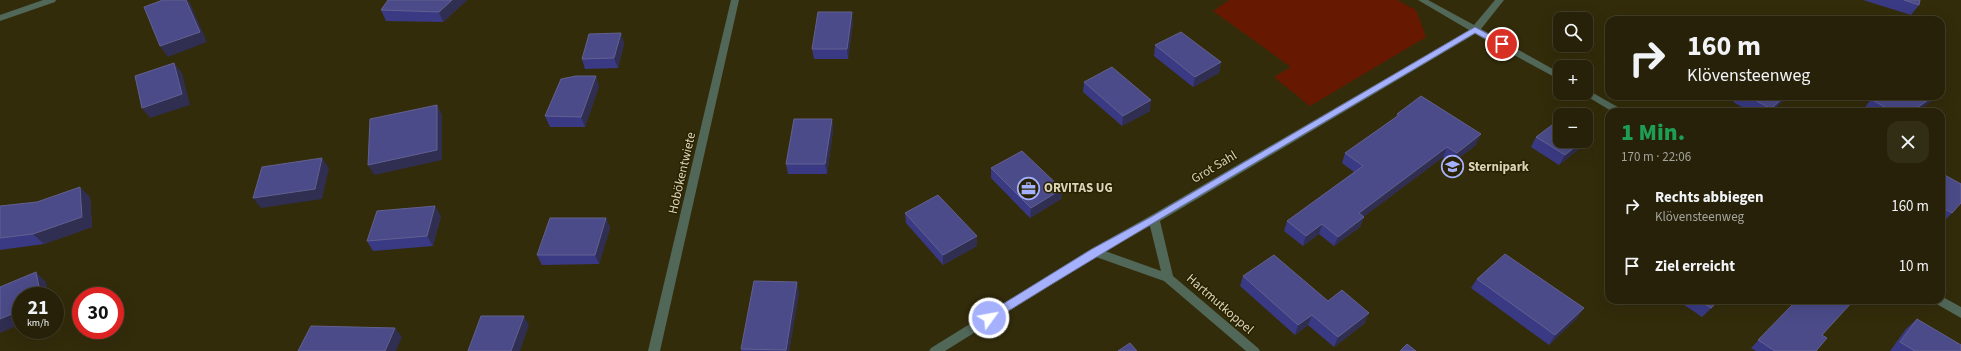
<!DOCTYPE html>
<html lang="de">
<head>
<meta charset="utf-8">
<style>
  :root { --surface:#262108; --page:#322e16; --text:#f1f3f6; --muted:#a4a39c; --line:#423e29 }
  body { margin:0; font-family:"Source Sans 3",sans-serif; background:var(--page); color:var(--text); height:100vh; display:flex; flex-direction:column; font-size:15px; white-space:nowrap }
  * { box-sizing:border-box; margin:0 }
  p { font-size:13px; color:var(--muted) }
  .icon { flex:none; width:22px; height:22px; fill:none; stroke:currentColor; stroke-width:2; stroke-linecap:round; stroke-linejoin:round }
  .map { position:relative; flex:1; overflow:hidden }
  .sheet { position:absolute; left:1605px; top:108px; width:340px; height:196px; display:flex; flex-direction:column; background:var(--surface); border-radius:12px; box-shadow:0 4px 16px #0002,0 0 0 1px var(--line) }
  .sheet>* { flex:none }
  .banner { position:absolute; left:1605px; top:16px; width:340px; height:84px; border-radius:12px; box-shadow:0 4px 16px #0002,0 0 0 1px var(--line); background:#262108; color:var(--text); overflow:hidden }
  .fabs { position:absolute; left:1553px; top:12px; display:grid; gap:8px }
  .fabs a { display:grid; place-items:center; width:40px; height:40px; border-radius:8px; background:var(--surface); box-shadow:0 4px 16px #0002,0 0 0 1px var(--line); font-size:20px }
  .speed { position:absolute; left:12px; top:287px; display:flex; gap:8px; font-size:20px; font-weight:700; text-align:center }
  .speed>* { display:grid; place-content:center; width:52px; height:52px; border-radius:50%; background:var(--surface); box-shadow:0 4px 16px #0002,0 0 0 1px var(--line); line-height:1 }
  .speed small { font-size:10px; font-weight:400 }
  .speed .limit { border:6px solid #d22; background:#fff; color:#111 }
  .pin { position:absolute; display:grid; place-items:center; width:34px; height:34px; color:#fff; margin:-17px; border:2px solid #fff; border-radius:50%; box-shadow:0 1px 4px #0007 }
  .me { position:absolute; width:44px; margin:-22px; rotate:58deg; stroke-linejoin:round; filter:drop-shadow(0 0 3px #0008) }
  .turn { display:flex; align-items:center; gap:14px; height:84px; padding:0 16px; font-size:18px }
  .turn .icon { width:52px; height:52px; stroke-width:2.5 }
  .turn b { display:block; font-size:28px; line-height:34px }
  .round { display:grid; place-items:center; flex:none; width:42px; height:42px; border-radius:12px; background:var(--page) }
  .head { display:flex; align-items:center; justify-content:space-between; height:68px; padding:0 16px }
  h1 { font-size:24px; font-weight:800; line-height:30px; color:#1e9e55 }
  ul { padding:0; list-style:none }
  li { display:flex; align-items:center; gap:12px; height:60px; padding:0 16px }
  li div { flex:1 }
  li b { display:block; font-size:15px }
  li em { font-style:normal }
  .map>svg:first-child { display:block }
  .green { fill:#661900 }
  .lines { fill:none; stroke-linecap:round; stroke-linejoin:round }
  .street { fill:#516859; fill-rule:evenodd }
  .wall { fill:#3a3a84 }
  .shaded-wall { fill:#302e51 }
  .building { fill:#4b4b89; stroke:#626090 }
  .route { fill:#a5b1fc; stroke:#6b73a4 }
  .labels { text-anchor:middle; dominant-baseline:central; stroke-width:3; stroke-linejoin:round; paint-order:stroke }
  .street-label { font-size:13px; fill:#dad3b5; stroke:#292202 }
  .poi-label { font-size:13px; font-weight:bold; fill:#dad3b5; stroke:#292202; text-anchor:start }
</style>
</head>
<body>
<div class="map">
<svg width="1961" height="351" viewBox="0 0 1961 351">
  <rect width="100%" height="100%" fill="#332c0b"/>
  <!-- green -->
  <polygon class="green" points="1229,0 1397,0 1416,10 1426,37 1310,106 1274,77 1291,67 1213,11"/>
  <g class="lines">
    <!-- street -->
    <g class="street">
      <polygon points="43,0 56,0 55,2 0,21 0,15"/>
      <polygon points="731,0 739,0 660,351 648,351"/>
      <path d="M 1418,0 L 1428,0 L 1474,25 L 1495,0 L 1504,0 L 1481,29 L 1560,73 L 1560,80 L 1475,34 L 1160,221 L 1173,276 L 1258,348 L 1260,351 L 1246,351 L 1164,281 L 1096,257 L 945,351 L 929,351 L 931,348 L 1091,249 L 1150,216 L 1469,30 ZM 1150,226 L 1161,271 L 1105,251 Z"/>
      <polygon points="1586,89 1623,110 1625,112 1613,112 1583,94 1582,93 1586,93"/>
      <polygon points="1941,296 1961,307 1961,318 1935,303 1933,300 1941,300"/>
    </g>
  </g>
  <!-- wall -->
  <g class="wall">
    <polygon points="467,0 443,22 386,21 381,10"/>
    <polygon points="1863,0 1920,0 1919,5 1911,15"/>
    <polygon points="853,22 848,59 814,59 812,49"/>
    <polygon points="621,33 624,44 618,68 585,69 582,59"/>
    <polygon points="1155,45 1221,62 1219,73 1193,87 1154,56"/>
    <polygon points="1084,82 1150,111 1122,126 1083,92"/>
    <polygon points="599,86 585,127 550,127 545,116"/>
    <polygon points="1737,96 1788,96 1771,112 1751,112 1733,102"/>
    <polygon points="1937,97 1916,112 1867,112 1863,110 1871,99"/>
    <polygon points="1397,114 1476,145 1452,163 1443,157 1363,217 1364,217 1360,227 1334,246 1319,234 1303,246 1284,231 1287,221 1354,172 1342,163 1345,153 1396,118"/>
    <polygon points="832,119 833,130 827,174 788,174 786,164"/>
    <polygon points="1591,134 1585,144 1559,165 1531,147 1536,137"/>
    <polygon points="991,168 1062,189 1061,199 1030,218 991,178"/>
    <polygon points="1941,173 1952,213 1942,223 1941,223"/>
    <polygon points="90,197 92,227 44,244 0,250 0,206"/>
    <polygon points="905,213 977,236 977,246 943,265 906,223"/>
    <polygon points="441,216 433,246 373,251 367,241"/>
    <polygon points="606,218 610,228 599,264 542,265 537,255"/>
    <polygon points="1243,276 1328,301 1365,323 1334,347 1308,325 1295,335 1240,286"/>
    <polygon points="1477,279 1577,318 1549,345 1471,288"/>
    <polygon points="799,292 789,351 741,351 741,349"/>
    <polygon points="1677,300 1720,300 1702,317"/>
    <polygon points="1797,300 1822,335 1816,351 1756,351 1751,348"/>
    <polygon points="1917,319 1961,351 1890,351 1906,329"/>
  </g>
  <!-- shaded-wall -->
  <g class="shaded-wall">
    <polygon points="186,0 187,0 190,3 207,42 168,57 160,46"/>
    <polygon points="452,0 467,0 443,22 439,12"/>
    <polygon points="852,12 853,22 848,59 847,49"/>
    <polygon points="621,33 624,44 618,68 614,58"/>
    <polygon points="1221,62 1219,73 1193,87 1195,77"/>
    <polygon points="174,63 182,73 190,105 150,118 142,108"/>
    <polygon points="596,76 599,86 585,127 581,117"/>
    <polygon points="1785,96 1788,96 1771,112 1769,112 1771,109"/>
    <polygon points="1934,96 1938,96 1916,112 1911,112"/>
    <polygon points="1151,100 1150,111 1122,126 1123,116"/>
    <polygon points="437,105 442,115 442,160 374,175 368,165"/>
    <polygon points="832,119 833,130 827,174 825,164"/>
    <polygon points="1481,134 1476,145 1452,163 1457,153"/>
    <polygon points="1591,134 1585,144 1559,165 1565,155 1582,141 1586,141 1586,138"/>
    <polygon points="1447,147 1443,157 1355,223 1359,213"/>
    <polygon points="322,158 329,168 322,199 261,208 253,198"/>
    <polygon points="80,187 90,197 92,227 44,244 33,234"/>
    <polygon points="1062,189 1061,199 1030,218 1031,208"/>
    <polygon points="435,206 441,216 433,246 427,236"/>
    <polygon points="1364,217 1360,227 1334,246 1338,237"/>
    <polygon points="606,218 610,228 599,264 595,255"/>
    <polygon points="1322,224 1319,234 1303,246 1306,236"/>
    <polygon points="977,236 977,246 943,265 943,255"/>
    <polygon points="36,272 46,282 49,296 41,296"/>
    <polygon points="797,282 799,292 789,351 786,351 786,350"/>
    <polygon points="1584,308 1577,318 1549,345 1555,335"/>
    <polygon points="21,310 21,324 0,333 0,319"/>
    <polygon points="1369,313 1365,323 1334,347 1338,337"/>
    <polygon points="1312,315 1308,325 1295,335 1298,325"/>
    <polygon points="524,316 529,325 520,351 511,351"/>
    <polygon points="395,328 402,337 396,351 385,351"/>
  </g>
  <!-- building -->
  <g class="building">
    <polygon points="163,0 186,0 200,32 160,46 144,7"/>
    <polygon points="388,0 452,0 439,12 381,10"/>
    <polygon points="1904,0 1920,0 1919,5"/>
    <polygon points="818,12 852,12 847,49 812,49"/>
    <polygon points="1181,32 1221,62 1195,77 1155,45"/>
    <polygon points="621,33 614,58 582,59 589,34"/>
    <polygon points="174,63 182,94 142,108 135,76"/>
    <polygon points="1112,67 1151,100 1123,116 1084,82"/>
    <polygon points="576,76 596,76 581,117 545,116 561,79"/>
    <polygon points="1941,84 1946,87 1941,91"/>
    <polygon points="1421,96 1481,134 1457,153 1447,147 1359,213 1364,217 1338,237 1322,224 1306,236 1287,221 1363,166 1345,153 1399,115 1397,114"/>
    <polygon points="1748,96 1785,96 1771,109"/>
    <polygon points="1876,96 1934,96 1911,112 1893,112 1871,99"/>
    <polygon points="437,105 437,150 368,165 370,119"/>
    <polygon points="794,119 832,119 825,164 786,164"/>
    <polygon points="1560,119 1560,141 1582,141 1565,155 1536,137"/>
    <polygon points="1586,131 1591,134 1586,138"/>
    <polygon points="1022,151 1062,189 1031,208 991,168"/>
    <polygon points="322,158 315,189 253,198 262,167"/>
    <polygon points="1941,173 1961,184 1961,203 1952,213 1941,207"/>
    <polygon points="80,187 82,217 33,234 0,238 0,206 37,202"/>
    <polygon points="938,195 977,236 943,255 905,213"/>
    <polygon points="435,206 427,236 367,241 377,211"/>
    <polygon points="550,218 606,218 595,255 537,255"/>
    <polygon points="1505,254 1584,308 1555,335 1477,279"/>
    <polygon points="1274,255 1328,301 1342,290 1369,313 1338,337 1312,315 1298,325 1243,276"/>
    <polygon points="36,272 41,296 21,296 21,310 0,319 0,287"/>
    <polygon points="754,281 797,282 786,350 741,349"/>
    <polygon points="1699,300 1719,300 1711,308"/>
    <polygon points="1797,300 1854,300 1822,335 1827,338 1816,351 1775,351 1758,340"/>
    <polygon points="481,316 524,316 511,351 468,351"/>
    <polygon points="1917,319 1961,345 1961,351 1915,351 1900,342"/>
    <polygon points="311,326 395,328 385,351 298,351"/>
    <polygon points="1130,343 1137,351 1118,351"/>
    <polygon points="1407,344 1416,351 1400,351"/>
  </g>
  <!-- route -->
  <path class="route" d="M 1475,27 L 1506,44 L 1505,46 L 1499,46 L 1475,33 C 1314,129 1151,222 992,321 L 985,321 L 984,318 L 985,315 L 1092,249 L 1151,217 Z"/>
  <!-- icons -->
  <defs>
    <symbol id="school-ring" viewBox="-11 -11 22 22"><circle r="9.5" fill="#292202" stroke="#a5b1fc" stroke-width="1.5"/><path d="M0-5L7-2L0 1L-7-2ZM-4 1L0 2.5L4 1V4Q0 6-4 4Z" fill="#a5b1fc"/></symbol>
    <symbol id="office-ring" viewBox="-11 -11 22 22"><circle r="9.5" fill="#292202" stroke="#a5b1fc" stroke-width="1.5"/><path d="M-6-3h4V-5.5h4V-3h4V5H-6ZM-1-4.5V-3h2v-1.5ZM-6 0V1H6V0Z" fill="#a5b1fc"/></symbol>
  </defs>
  <g fill-rule="evenodd">
    <use href="#school-ring" x="1440" y="154" width="25" height="25"/>
    <use href="#office-ring" x="1016" y="176" width="25" height="25"/>
  </g>
  <g class="labels">
    <!-- street labels -->
    <g class="street-label">
      <text transform="translate(1214 167) rotate(-31)">Grot Sahl</text>
      <text transform="translate(682 173) rotate(-77)">Hobökentwiete</text>
      <text transform="translate(1220 304) rotate(41)">Hartmutkoppel</text>
    </g>
    <!-- poi labels -->
    <g class="poi-label">
      <text x="1468" y="167">Sternipark</text>
      <text x="1044" y="188">ORVITAS UG</text>
    </g>
  </g>
</svg>
<div class="fabs">
<a><svg class="icon" aria-label="search" viewBox="0 0 24 24"><circle cx="10" cy="10" r="6"/><path d="M15 15l6 6"/></svg></a>
<a>+</a>
<a>−</a>
</div>
<div class="speed"><div>21<small>km/h</small></div><div class="limit">30</div></div>
<div class="pin" style="left:1502px;top:44px;background:#d93025"><svg class="icon" aria-label="arrive" viewBox="0 0 24 24"><path d="M6 21V4h12l-3 4 3 4H6"/></svg></div>
<svg class="me" style="left:989px;top:318px" viewBox="-20 -20 40 40"><circle r="17" fill="#a5b1fc" stroke="#fff" stroke-width="3"/><path d="M0-11L8 9 0 5-8 9z" fill="#fff"/></svg>
<div class="banner">
<div class="turn"><svg class="icon" aria-label="right" viewBox="0 0 24 24"><path d="M7 20v-9h11M14 6l5 5-5 5"/></svg><div><b>160 m</b>Klövensteenweg</div></div>
</div>
<section class="sheet">
<div class="head"><div><h1>1 Min.</h1><p>170 m · 22:06</p></div><a class="round"><svg class="icon" aria-label="close" viewBox="0 0 24 24"><path d="M6 6l12 12M18 6L6 18"/></svg></a></div>
<ul>
<li><svg class="icon" aria-label="right" viewBox="0 0 24 24"><path d="M7 20v-9h11M14 6l5 5-5 5"/></svg><div><b>Rechts abbiegen</b><p>Klövensteenweg</p></div><em>160 m</em></li>
<li><svg class="icon" aria-label="arrive" viewBox="0 0 24 24"><path d="M6 21V4h12l-3 4 3 4H6"/></svg><div><b>Ziel erreicht</b></div><em>10 m</em></li>
</ul>
</section>
</div>
</body>
</html>
